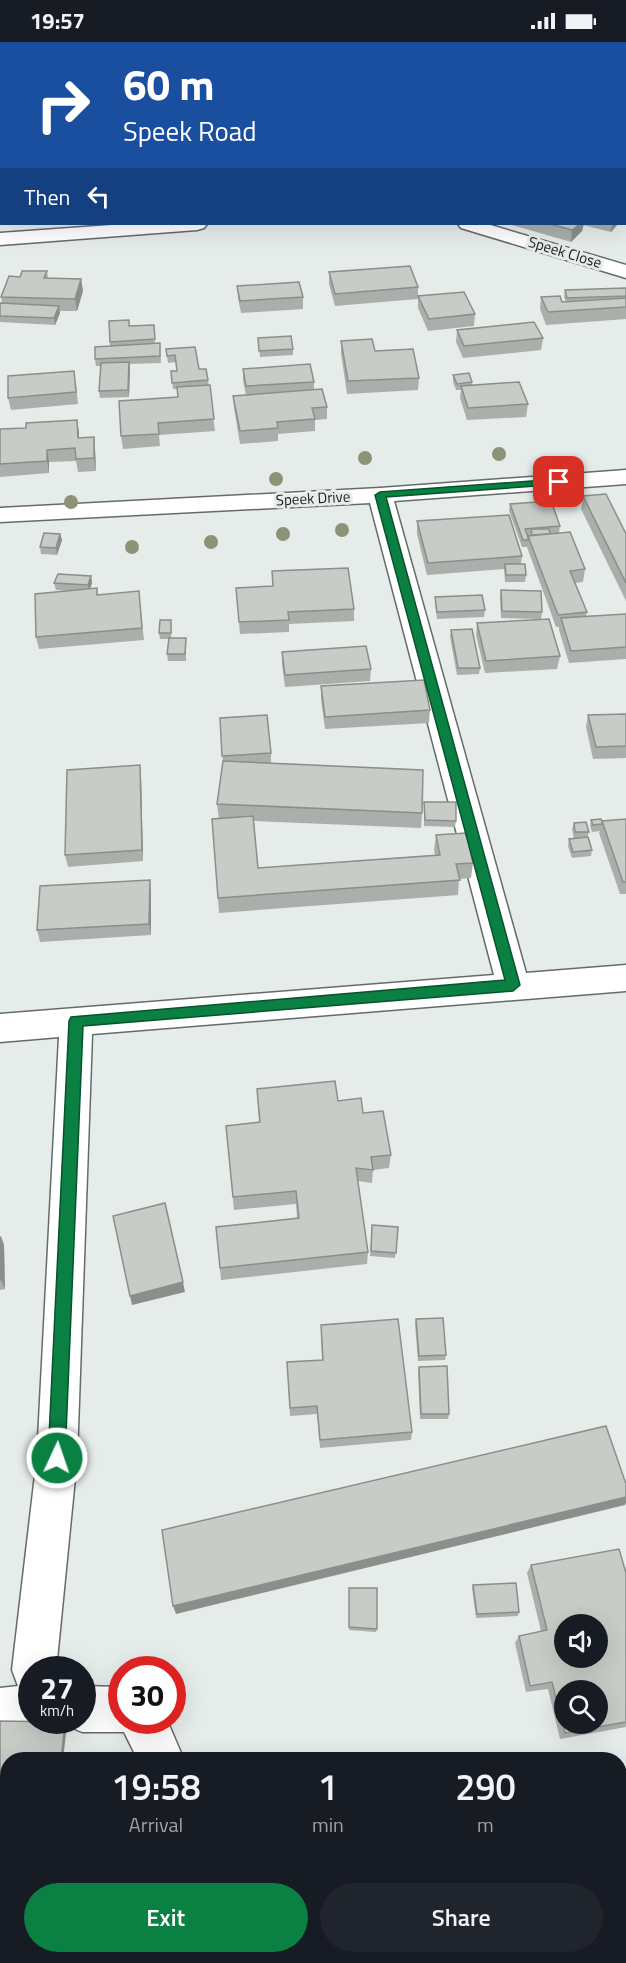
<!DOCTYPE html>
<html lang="en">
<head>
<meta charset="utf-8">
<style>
  :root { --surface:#171b24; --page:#20242c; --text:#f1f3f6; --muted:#9ea1a6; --accent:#0b8043 }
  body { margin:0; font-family:"Titillium Web",sans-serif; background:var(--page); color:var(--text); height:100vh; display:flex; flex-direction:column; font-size:22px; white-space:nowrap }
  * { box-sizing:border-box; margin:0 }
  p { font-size:20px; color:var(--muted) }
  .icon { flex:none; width:33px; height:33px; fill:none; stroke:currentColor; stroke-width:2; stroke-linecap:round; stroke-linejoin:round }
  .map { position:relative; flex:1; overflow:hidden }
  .sheet { position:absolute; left:0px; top:1710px; width:627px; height:212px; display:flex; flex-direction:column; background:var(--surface); border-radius:24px 24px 0 0; box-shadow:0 6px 24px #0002 }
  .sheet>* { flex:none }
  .hud { position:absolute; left:0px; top:0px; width:627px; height:183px; box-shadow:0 6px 24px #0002; background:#1a4fa0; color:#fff; overflow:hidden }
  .tools { position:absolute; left:554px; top:1572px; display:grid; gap:12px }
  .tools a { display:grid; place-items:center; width:54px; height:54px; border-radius:50%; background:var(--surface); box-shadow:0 6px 24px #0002; font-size:30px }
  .speed { position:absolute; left:18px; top:1614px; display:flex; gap:12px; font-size:30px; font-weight:700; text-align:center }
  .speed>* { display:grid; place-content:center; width:78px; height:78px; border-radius:50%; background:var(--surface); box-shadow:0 6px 24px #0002; line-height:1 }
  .speed small { font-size:15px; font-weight:400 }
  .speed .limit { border:9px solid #d22; background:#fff; color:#111 }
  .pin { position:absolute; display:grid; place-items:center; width:51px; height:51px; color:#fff; margin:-26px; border-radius:12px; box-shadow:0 3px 9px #0006 }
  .me { position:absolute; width:66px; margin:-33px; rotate:3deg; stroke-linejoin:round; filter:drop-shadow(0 0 4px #0008) }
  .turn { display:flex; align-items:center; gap:21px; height:126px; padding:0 24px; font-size:27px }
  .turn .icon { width:78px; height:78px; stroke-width:2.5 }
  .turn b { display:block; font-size:42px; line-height:51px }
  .then { display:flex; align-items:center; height:57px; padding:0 24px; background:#0003; gap:12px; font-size:22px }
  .eta { display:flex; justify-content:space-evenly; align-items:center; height:102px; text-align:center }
  .eta b { font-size:36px; font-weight:600; line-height:42px }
  .primary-button { display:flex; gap:12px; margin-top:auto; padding:12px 24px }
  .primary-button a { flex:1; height:69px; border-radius:36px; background:var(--accent); color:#fff; font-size:24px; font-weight:600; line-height:69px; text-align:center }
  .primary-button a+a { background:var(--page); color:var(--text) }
  .status { display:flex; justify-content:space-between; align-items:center; height:42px; padding:0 30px; background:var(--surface); direction:ltr }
  .status svg { height:16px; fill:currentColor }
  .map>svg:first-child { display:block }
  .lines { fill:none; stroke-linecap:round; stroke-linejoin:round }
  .minor-casing { stroke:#666b69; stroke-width:3 }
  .minor { fill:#fff; fill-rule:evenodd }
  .tree { fill:#8c9377 }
  .wall { fill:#abafab }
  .shaded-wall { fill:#8b8f8b }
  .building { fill:#c7ccc7; stroke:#8b8f8b; stroke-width:1.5; fill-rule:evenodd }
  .route { fill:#0b8043; stroke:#07532c; stroke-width:1.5 }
  .labels { text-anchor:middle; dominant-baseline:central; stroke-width:6; stroke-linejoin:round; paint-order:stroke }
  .far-street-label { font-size:15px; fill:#1b1d1c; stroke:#e5ece9 }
</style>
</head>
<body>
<div class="status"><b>19:57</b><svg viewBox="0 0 49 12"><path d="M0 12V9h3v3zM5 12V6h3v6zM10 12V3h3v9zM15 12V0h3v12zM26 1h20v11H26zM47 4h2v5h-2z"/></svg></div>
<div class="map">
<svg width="626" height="1921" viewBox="0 0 626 1921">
  <rect width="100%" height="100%" fill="#e5ece9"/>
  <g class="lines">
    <defs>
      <g id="minor">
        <polygon points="126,182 207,182 204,186 197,188 0,203 0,191"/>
        <polygon points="458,182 487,182 626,223 626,236 461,186"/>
        <polygon points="626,428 626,442 394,459 526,931 626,923 626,949 92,992 77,1416 56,1628 32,1628 32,1678 48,1680 32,1687 0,1692 0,1646 18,1644 12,1628 37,1416 59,995 0,1000 0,972 494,933 370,461 0,480 0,466 380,446"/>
        <polygon points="82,1644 122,1645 122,1678 167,1678 184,1718 138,1718 124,1690 82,1690 66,1683 64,1678 82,1678"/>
        <rect x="145" y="1914" width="50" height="7"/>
      </g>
    </defs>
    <!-- minor casing -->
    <use href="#minor" class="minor-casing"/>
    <!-- minor -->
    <use href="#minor" class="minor"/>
  </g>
  <!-- trees -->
  <g class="tree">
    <circle cx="499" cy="412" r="7"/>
    <circle cx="365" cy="416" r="7"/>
    <circle cx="276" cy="437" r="7"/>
    <circle cx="71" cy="460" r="7"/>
    <circle cx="342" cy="488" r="7"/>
    <circle cx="283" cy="492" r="7"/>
    <circle cx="211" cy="500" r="7"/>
    <circle cx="132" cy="505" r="7"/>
  </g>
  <!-- wall -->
  <g class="wall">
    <polygon points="377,0 396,0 396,2 377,1"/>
    <polygon points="512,182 618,182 611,190 583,183 582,189 571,200 512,183"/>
    <polygon points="47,229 48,236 81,237 83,249 77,269 60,269 60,271 55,283 0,280 0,261 2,261 1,255 20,235"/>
    <polygon points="329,230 418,245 418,257 335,264 329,242"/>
    <polygon points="237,244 303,255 303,267 241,271 238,256"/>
    <polygon points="626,246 626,277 546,283 540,267 541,255 562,260 566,260 564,255 565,248"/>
    <polygon points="418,254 475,272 474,284 428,289 418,266"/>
    <polygon points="109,279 129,284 154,283 155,302 160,301 161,321 130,322 129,355 100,356 99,349 101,324 96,324 95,317 110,304"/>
    <polygon points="457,288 543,296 541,308 463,316 456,300"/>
    <polygon points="258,296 293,307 293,313 260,315"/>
    <polygon points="341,299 375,309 419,336 418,348 347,352 341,311"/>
    <polygon points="166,307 199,327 208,338 215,389 159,393 160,404 123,407 121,394 178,355 177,347 173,347 171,329 177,329 176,320 168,321"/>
    <polygon points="243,327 314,340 314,348 327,365 327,377 315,378 315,389 278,392 278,399 240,402 234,366 233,354 246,353 243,339"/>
    <polygon points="453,333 472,340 472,343 528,362 526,375 467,378 460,356 461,348 456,348 453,340"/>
    <polygon points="76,341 78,362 11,368 8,356"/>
    <polygon points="77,378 79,396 94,395 95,407 96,429 78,430 76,419 49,420 49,431 0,435 0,387 26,386"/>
    <polygon points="583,454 626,492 626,559 581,467"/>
    <polygon points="510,462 560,484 559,491 585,527 583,540 575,541 587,570 586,574 626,572 626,617 569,621 559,588 559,585 556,585 527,505 522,505 509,469"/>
    <polygon points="417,479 522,514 521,522 526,533 525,540 505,540 504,527 427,533 417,492"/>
    <polygon points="60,492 62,498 57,513 41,512 40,505"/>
    <polygon points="272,529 354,567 354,579 289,582 289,590 240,592 236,546 272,544"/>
    <polygon points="91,534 92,541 90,547 98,553 140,562 144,598 39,607 36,595 70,549 56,548 54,541"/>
    <polygon points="501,548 542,570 541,577 501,576 500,555"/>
    <polygon points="435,555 485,568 484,575 437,577 435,562"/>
    <polygon points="477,581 560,614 557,627 485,631 476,593"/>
    <polygon points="172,585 171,596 186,596 186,619 168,619 167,612 169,597 160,597 159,591"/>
    <polygon points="451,588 480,626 479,632 457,633 450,595"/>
    <polygon points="282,610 371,627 370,639 285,645 282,622"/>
    <polygon points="321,645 430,668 429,681 325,687 321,657"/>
    <polygon points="626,672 626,716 593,717 586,685 588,673"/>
    <polygon points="220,676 271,711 271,721 422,771 421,786 254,779 258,826 435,813 434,808 436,793 473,821 471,836 459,837 458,853 219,871 212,777 219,777 217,762 223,721"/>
    <polygon points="141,735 143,819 68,825 65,813"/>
    <polygon points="424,760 456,779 455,785 424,784"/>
    <polygon points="626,777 626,852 620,852 599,791 600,789 592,790 590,784 591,778 602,780"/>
    <polygon points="574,781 589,790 587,795 592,808 591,814 572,816 568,804 569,797 574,797 572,787"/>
    <polygon points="151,850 151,893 40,900 37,888"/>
    <polygon points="257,1047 338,1059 363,1071 391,1113 389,1126 373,1128 372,1141 358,1139 368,1210 367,1222 221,1238 216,1185 297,1176 296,1162 234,1168 226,1084 259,1080"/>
    <polygon points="372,1183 398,1185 395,1216 370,1214"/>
    <polygon points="0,1194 4,1203 5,1247 0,1248"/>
    <polygon points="416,1277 446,1313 445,1318 418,1319 415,1282"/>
    <polygon points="321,1283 412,1390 411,1398 320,1406 317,1372 290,1374 287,1320 322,1318"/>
    <polygon points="419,1325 449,1372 448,1377 420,1377 418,1330"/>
    <polygon points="531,1523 626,1531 626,1685 560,1697 548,1647 526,1650 515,1601 519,1594 541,1589 527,1531"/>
    <polygon points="473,1543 519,1570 518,1574 476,1576 472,1546"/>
    <polygon points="349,1546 377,1587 376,1590 349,1588"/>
    <polygon points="0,1679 67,1683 8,1718 8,1737 0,1737"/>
  </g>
  <!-- shaded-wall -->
  <g class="shaded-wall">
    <polygon points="580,182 584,182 582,189 571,200 572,188"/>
    <polygon points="612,182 618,182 611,190"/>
    <polygon points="81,237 83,249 77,269 75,257"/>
    <polygon points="59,264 60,271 55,283 54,276"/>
    <polygon points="129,320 130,327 129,355 128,348"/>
    <polygon points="77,378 79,390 79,408 78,396"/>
    <polygon points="94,395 95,407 96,429 94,416"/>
    <polygon points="47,408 49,420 49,431 47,419"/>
    <polygon points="60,492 62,498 57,513 56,506"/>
    <polygon points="91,534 92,541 89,550 88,543"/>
    <polygon points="140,723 141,735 143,819 142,808"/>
    <polygon points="150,838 151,850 151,893 149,882"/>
    <polygon points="1,1194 4,1203 5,1247 1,1238"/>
    <polygon points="183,1240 185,1250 132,1263 130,1254"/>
    <polygon points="626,1455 626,1461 625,1463 176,1572 173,1564"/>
    <polygon points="65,1680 67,1683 63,1718 61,1718"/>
    <polygon points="0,1909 2,1910 3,1921 0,1921"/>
  </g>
  <!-- building -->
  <g class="building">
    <polygon points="312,0 333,0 319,2 313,2"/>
    <polygon points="529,0 548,0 550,1 523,2"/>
    <polygon points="553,0 566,0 569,2 556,2"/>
    <polygon points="550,182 580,182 572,188"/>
    <polygon points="410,224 418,245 335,252 329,230"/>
    <polygon points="22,229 47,229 44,236 81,237 75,257 1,255 9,234 20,235"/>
    <polygon points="299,240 303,255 240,259 237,244"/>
    <polygon points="626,246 626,254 567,256 565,248"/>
    <polygon points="464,250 475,272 429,277 418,254"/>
    <polygon points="560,254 562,260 626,256 626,265 548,270 541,255"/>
    <polygon points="0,261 59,264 54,276 0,274"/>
    <polygon points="129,278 129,284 154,283 155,297 110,300 109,279"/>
    <polygon points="534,280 543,296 464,304 457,288"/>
    <polygon points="291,294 293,307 259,309 258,296"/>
    <polygon points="372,297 375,309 413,307 419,336 348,339 341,299"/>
    <polygon points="160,301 160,314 95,317 95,305"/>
    <polygon points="195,305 199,327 206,327 208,338 172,341 171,329 177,329 175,313 167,314 166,307"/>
    <polygon points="129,320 128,348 99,349 101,321"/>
    <polygon points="310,322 314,340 246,344 243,327"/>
    <polygon points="74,329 76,350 8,356 8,334"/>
    <polygon points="469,331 472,340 457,342 453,333"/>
    <polygon points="519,340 528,362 468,366 461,344"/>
    <polygon points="210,343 214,377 158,381 159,392 121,394 119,359 178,355 177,345"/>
    <polygon points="322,347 327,365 312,366 315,377 277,380 278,386 240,389 233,354"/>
    <polygon points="77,378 78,396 94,395 94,416 76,417 75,406 47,408 47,419 0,422 0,387 26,386 26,381"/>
    <polygon points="606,452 626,492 626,541 583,454"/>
    <polygon points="551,459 560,484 525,487 528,495 528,498 523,498 510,462"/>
    <polygon points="509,473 522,514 428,521 417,479"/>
    <polygon points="531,487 549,487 550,492 532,493"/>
    <polygon points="570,490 585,527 570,529 587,570 558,573 528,494"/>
    <polygon points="44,491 60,492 56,506 40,505"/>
    <polygon points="505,522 525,522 526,533 506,533"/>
    <polygon points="348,526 354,567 288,570 289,578 239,580 236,546 273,544 272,529"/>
    <polygon points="58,532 91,534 88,543 54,541"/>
    <polygon points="97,546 97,553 139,549 142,586 36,595 35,552"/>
    <polygon points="501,548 541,549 542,570 502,569"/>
    <polygon points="482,553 485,568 437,570 435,555"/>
    <polygon points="626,572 626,605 571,609 561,576"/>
    <polygon points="549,577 560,614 486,619 477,581"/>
    <polygon points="160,578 171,578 171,591 159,591"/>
    <polygon points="472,587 480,626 458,626 451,588"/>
    <polygon points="169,596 186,596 185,612 167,612"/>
    <polygon points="366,604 371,627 285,633 282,610"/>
    <polygon points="424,638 430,668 325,675 321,644"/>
    <polygon points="626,672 626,704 596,705 588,673"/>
    <polygon points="267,673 271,711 222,714 220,676"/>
    <polygon points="223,719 423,728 422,771 217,762"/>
    <polygon points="140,723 142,808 65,813 67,728"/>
    <polygon points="424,760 456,760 456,779 425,778"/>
    <polygon points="253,774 258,826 440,813 436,793 466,791 473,821 456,822 460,838 218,856 212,777"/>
    <polygon points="601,777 602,780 602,782 593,783 591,778"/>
    <polygon points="626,777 626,840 623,840 602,779"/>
    <polygon points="586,780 589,790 575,790 574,781"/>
    <polygon points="588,795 592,808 573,810 569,797"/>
    <polygon points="150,838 149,882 37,888 40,844"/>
    <polygon points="335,1039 338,1059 361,1056 363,1071 383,1069 391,1113 371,1115 373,1128 356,1126 368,1210 220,1226 216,1185 299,1176 296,1149 233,1155 226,1084 260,1080 257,1047"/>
    <polygon points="165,1161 183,1240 130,1254 113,1174"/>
    <polygon points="372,1183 398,1185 396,1211 371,1209"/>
    <polygon points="0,1194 1,1238 0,1238"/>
    <polygon points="443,1276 446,1313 419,1314 416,1277"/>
    <polygon points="398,1277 412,1390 320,1398 317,1364 290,1366 287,1320 323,1318 321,1283"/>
    <polygon points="447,1324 449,1372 421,1372 419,1325"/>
    <polygon points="606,1384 626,1442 626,1455 173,1564 162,1488"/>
    <path d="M 619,1507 L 626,1531 L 626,1680 L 565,1691 L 552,1640 L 530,1644 L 519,1594 L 547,1588 L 531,1523 ZM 564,1582 L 597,1582 L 597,1616 L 564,1616 ZM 564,1648 L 597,1648 L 597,1682 L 564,1682 Z"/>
    <polygon points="516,1541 519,1570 477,1572 473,1543"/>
    <polygon points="349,1546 377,1546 377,1587 349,1585"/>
    <polygon points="0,1679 65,1680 61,1718 8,1718 8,1735 0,1735"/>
  </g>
  <!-- route -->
  <polygon class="route" points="559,437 564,440 563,442 386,455 520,943 513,949 83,984 65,1416 63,1422 57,1424 51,1422 48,1416 69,979 71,975 505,938 375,453 380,450"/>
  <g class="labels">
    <!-- far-street labels -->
    <g class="far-street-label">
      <text transform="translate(565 210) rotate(17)">Speek Close</text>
      <text transform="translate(313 456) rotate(-3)">Speek Drive</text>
    </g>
  </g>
</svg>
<div class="tools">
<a><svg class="icon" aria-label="sound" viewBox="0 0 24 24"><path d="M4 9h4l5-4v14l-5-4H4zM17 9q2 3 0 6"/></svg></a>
<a><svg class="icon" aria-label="search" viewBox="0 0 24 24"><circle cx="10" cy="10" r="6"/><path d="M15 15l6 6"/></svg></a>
</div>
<div class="speed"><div>27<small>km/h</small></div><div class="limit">30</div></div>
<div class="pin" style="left:559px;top:440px;background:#d93025"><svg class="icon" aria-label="arrive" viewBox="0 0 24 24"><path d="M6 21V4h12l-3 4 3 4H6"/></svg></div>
<svg class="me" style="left:57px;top:1416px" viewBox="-20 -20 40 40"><circle r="17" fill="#0b8043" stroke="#fff" stroke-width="3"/><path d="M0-11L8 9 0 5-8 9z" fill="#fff"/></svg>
<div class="hud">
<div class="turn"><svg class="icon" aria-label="right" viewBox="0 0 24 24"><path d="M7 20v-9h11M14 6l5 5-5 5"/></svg><div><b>60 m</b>Speek Road</div></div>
<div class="then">Then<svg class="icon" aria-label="left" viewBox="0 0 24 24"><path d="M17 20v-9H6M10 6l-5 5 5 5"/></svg></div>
</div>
<section class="sheet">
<div class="eta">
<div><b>19:58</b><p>Arrival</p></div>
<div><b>1</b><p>min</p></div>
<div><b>290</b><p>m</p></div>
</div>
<div class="primary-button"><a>Exit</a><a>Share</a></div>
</section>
</div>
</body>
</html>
